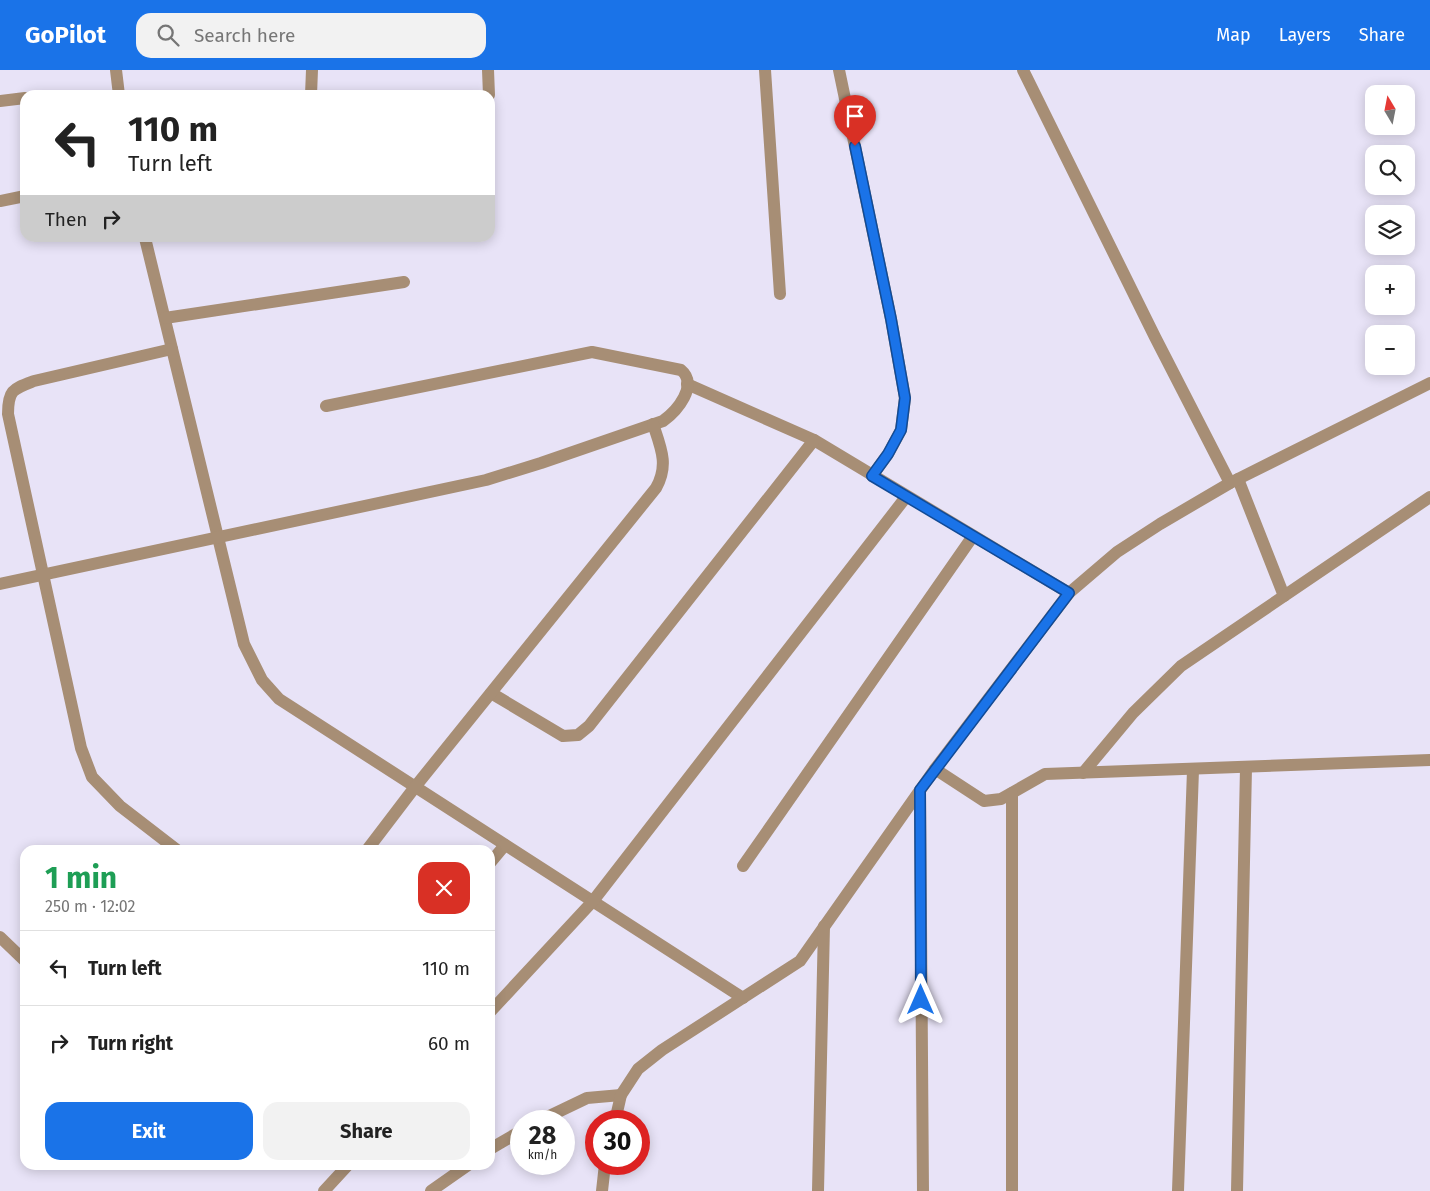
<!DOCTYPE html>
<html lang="en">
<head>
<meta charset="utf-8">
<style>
  :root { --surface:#fff; --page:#f2f2f2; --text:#222; --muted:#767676; --line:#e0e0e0; --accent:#1a73e8 }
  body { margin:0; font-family:"Fira Sans",sans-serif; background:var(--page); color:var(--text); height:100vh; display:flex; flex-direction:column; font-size:19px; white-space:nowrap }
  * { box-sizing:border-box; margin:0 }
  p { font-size:16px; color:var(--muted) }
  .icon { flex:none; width:28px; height:28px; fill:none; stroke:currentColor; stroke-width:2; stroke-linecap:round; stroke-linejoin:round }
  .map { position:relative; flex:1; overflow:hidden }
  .details { position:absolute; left:20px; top:775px; width:475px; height:325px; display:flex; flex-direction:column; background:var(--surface); border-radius:15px; box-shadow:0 2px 12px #0003 }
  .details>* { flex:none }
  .guide { position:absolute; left:20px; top:20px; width:475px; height:152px; border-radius:15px; box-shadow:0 2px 12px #0003; background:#fff; color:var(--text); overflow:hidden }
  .needle { width:32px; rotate:350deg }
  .fabs { position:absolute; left:1365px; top:15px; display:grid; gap:10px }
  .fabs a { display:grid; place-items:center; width:50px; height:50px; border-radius:10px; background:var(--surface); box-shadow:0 2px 12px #0003; font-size:25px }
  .speed { position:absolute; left:510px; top:1040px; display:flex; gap:10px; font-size:25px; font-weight:700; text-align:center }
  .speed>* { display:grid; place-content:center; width:65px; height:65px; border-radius:50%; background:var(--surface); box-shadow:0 2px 12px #0003; line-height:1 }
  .speed small { font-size:12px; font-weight:400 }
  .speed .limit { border:8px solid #d22; background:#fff; color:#111 }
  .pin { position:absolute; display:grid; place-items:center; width:42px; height:42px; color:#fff; margin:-51px -21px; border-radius:50% 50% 50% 0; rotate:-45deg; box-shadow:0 0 5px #0007 }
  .pin .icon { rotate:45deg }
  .me { position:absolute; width:55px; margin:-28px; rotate:0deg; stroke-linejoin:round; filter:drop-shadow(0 0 4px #0008) }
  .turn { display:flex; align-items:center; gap:18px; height:105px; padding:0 25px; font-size:22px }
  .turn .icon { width:65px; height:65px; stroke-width:2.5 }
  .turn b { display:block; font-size:35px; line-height:42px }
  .then { display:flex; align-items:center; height:48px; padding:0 25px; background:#0003; gap:10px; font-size:19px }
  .round { display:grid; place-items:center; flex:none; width:52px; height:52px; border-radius:15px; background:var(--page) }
  .head { display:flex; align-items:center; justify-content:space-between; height:85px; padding:0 25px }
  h1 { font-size:30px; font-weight:700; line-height:38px; color:#1e9e55 }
  .button { display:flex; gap:10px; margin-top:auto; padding:10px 25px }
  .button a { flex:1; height:58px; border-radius:15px; background:var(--accent); color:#fff; font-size:20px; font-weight:700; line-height:58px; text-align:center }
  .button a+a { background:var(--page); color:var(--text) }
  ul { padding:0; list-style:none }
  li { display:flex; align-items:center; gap:15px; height:75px; padding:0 25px; border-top:1px solid var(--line) }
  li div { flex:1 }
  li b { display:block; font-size:19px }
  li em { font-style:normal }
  header { display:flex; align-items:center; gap:30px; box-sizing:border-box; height:70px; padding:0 25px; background:var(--accent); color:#fff }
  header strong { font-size:24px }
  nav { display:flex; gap:28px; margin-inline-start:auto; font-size:18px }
  .search { width:350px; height:45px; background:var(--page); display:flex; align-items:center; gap:12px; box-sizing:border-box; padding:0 18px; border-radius:15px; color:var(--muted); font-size:19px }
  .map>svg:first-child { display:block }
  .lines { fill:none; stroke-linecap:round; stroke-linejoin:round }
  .minor { stroke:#a78e75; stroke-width:12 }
  .route-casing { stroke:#114b97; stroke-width:12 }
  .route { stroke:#1a73e8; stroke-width:9 }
</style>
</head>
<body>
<header>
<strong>GoPilot</strong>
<div class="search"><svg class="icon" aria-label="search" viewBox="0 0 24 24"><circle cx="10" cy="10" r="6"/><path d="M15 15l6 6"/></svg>Search here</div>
<nav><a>Map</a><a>Layers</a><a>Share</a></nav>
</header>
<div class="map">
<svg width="1430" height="1121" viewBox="0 0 1430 1121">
  <rect width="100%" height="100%" fill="#e8e3f7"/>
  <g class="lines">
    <!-- minor -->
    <g class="minor">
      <polyline points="116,0 119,25"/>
      <polyline points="488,0 489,25"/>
      <polyline points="765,0 780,224"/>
      <polyline points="839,0 891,249 905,328 901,360 888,384 872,406"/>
      <polyline points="1023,0 1155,267 1230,413"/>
      <polyline points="311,25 312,0"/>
      <polyline points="0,31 25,28"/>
      <polyline points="0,131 25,126"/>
      <polyline points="145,168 244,574 262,610 279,629 743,928"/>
      <polyline points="165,248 404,212"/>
      <path d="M 172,279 L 34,311 C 13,319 8,320 8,344 L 81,678 L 92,707 L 120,736 L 177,780"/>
      <polyline points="687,314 814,370 1069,523"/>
      <polyline points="1238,409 1284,526"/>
      <path d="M 0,514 L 486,410 L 541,393 L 663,351 C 677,341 699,315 681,300 L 592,282 L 326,336"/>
      <polyline points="491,623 563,666 578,665 589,656 814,370"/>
      <polyline points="935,699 984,731 1001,729 1045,704 1430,690"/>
      <polyline points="1083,703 1133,643 1181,596 1430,427"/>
      <polyline points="920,720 923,1121"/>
      <path d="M 367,780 L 415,717 L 656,418 C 669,395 661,378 653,354"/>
      <polyline points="490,793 505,775"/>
      <polyline points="743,796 973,466"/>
      <polyline points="0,867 25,891"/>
      <polyline points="490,942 593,831 906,427"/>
      <polyline points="539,1051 587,1028 621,1025"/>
      <polyline points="615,1051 621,1025 638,999 662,980 800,891 935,699 1069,523 1117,482 1160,454 1230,413 1430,313"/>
      <polyline points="490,1079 521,1061"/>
      <polyline points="324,1121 348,1095"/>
      <polyline points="431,1121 468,1095"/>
      <polyline points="602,1121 605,1094"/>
      <polyline points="818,1121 824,856"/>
      <polyline points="1012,1121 1012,723"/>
      <polyline points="1178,1121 1193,700"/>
      <polyline points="1237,1121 1246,698"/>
    </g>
  </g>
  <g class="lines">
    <defs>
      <polyline id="route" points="855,76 891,249 905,328 901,360 888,384 872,406 1069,523 920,720 921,930"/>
    </defs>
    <!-- route casing -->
    <use href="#route" class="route-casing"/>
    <!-- route -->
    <use href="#route" class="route"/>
  </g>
</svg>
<div class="fabs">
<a><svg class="needle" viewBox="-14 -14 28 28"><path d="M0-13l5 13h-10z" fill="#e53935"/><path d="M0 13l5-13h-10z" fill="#767676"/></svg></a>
<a><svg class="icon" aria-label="search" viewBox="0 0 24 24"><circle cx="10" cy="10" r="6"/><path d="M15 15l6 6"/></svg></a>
<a><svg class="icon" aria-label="layers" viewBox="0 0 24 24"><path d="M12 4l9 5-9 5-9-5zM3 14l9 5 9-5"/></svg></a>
<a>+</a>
<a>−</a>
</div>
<div class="speed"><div>28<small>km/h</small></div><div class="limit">30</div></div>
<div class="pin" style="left:855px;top:76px;background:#d93025"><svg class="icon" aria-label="arrive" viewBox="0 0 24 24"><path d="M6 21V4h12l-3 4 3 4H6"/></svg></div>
<svg class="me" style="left:921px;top:930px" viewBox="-20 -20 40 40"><path d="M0-17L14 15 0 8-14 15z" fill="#1a73e8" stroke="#fff" stroke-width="4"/></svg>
<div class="guide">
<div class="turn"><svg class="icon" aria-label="left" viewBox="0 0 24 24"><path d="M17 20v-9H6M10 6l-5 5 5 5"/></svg><div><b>110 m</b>Turn left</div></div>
<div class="then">Then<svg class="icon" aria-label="right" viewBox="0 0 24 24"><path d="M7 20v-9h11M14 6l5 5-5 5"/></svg></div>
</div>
<section class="details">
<div class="head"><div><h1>1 min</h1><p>250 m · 12:02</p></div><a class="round" style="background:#d93025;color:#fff"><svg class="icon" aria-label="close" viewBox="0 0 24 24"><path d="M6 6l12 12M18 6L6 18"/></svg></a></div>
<ul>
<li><svg class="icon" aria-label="left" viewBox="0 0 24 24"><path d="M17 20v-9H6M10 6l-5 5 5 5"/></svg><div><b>Turn left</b></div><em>110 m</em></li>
<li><svg class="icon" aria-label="right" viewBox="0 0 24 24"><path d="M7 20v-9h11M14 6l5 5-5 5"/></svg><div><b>Turn right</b></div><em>60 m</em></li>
</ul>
<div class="button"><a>Exit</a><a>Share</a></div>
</section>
</div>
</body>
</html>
